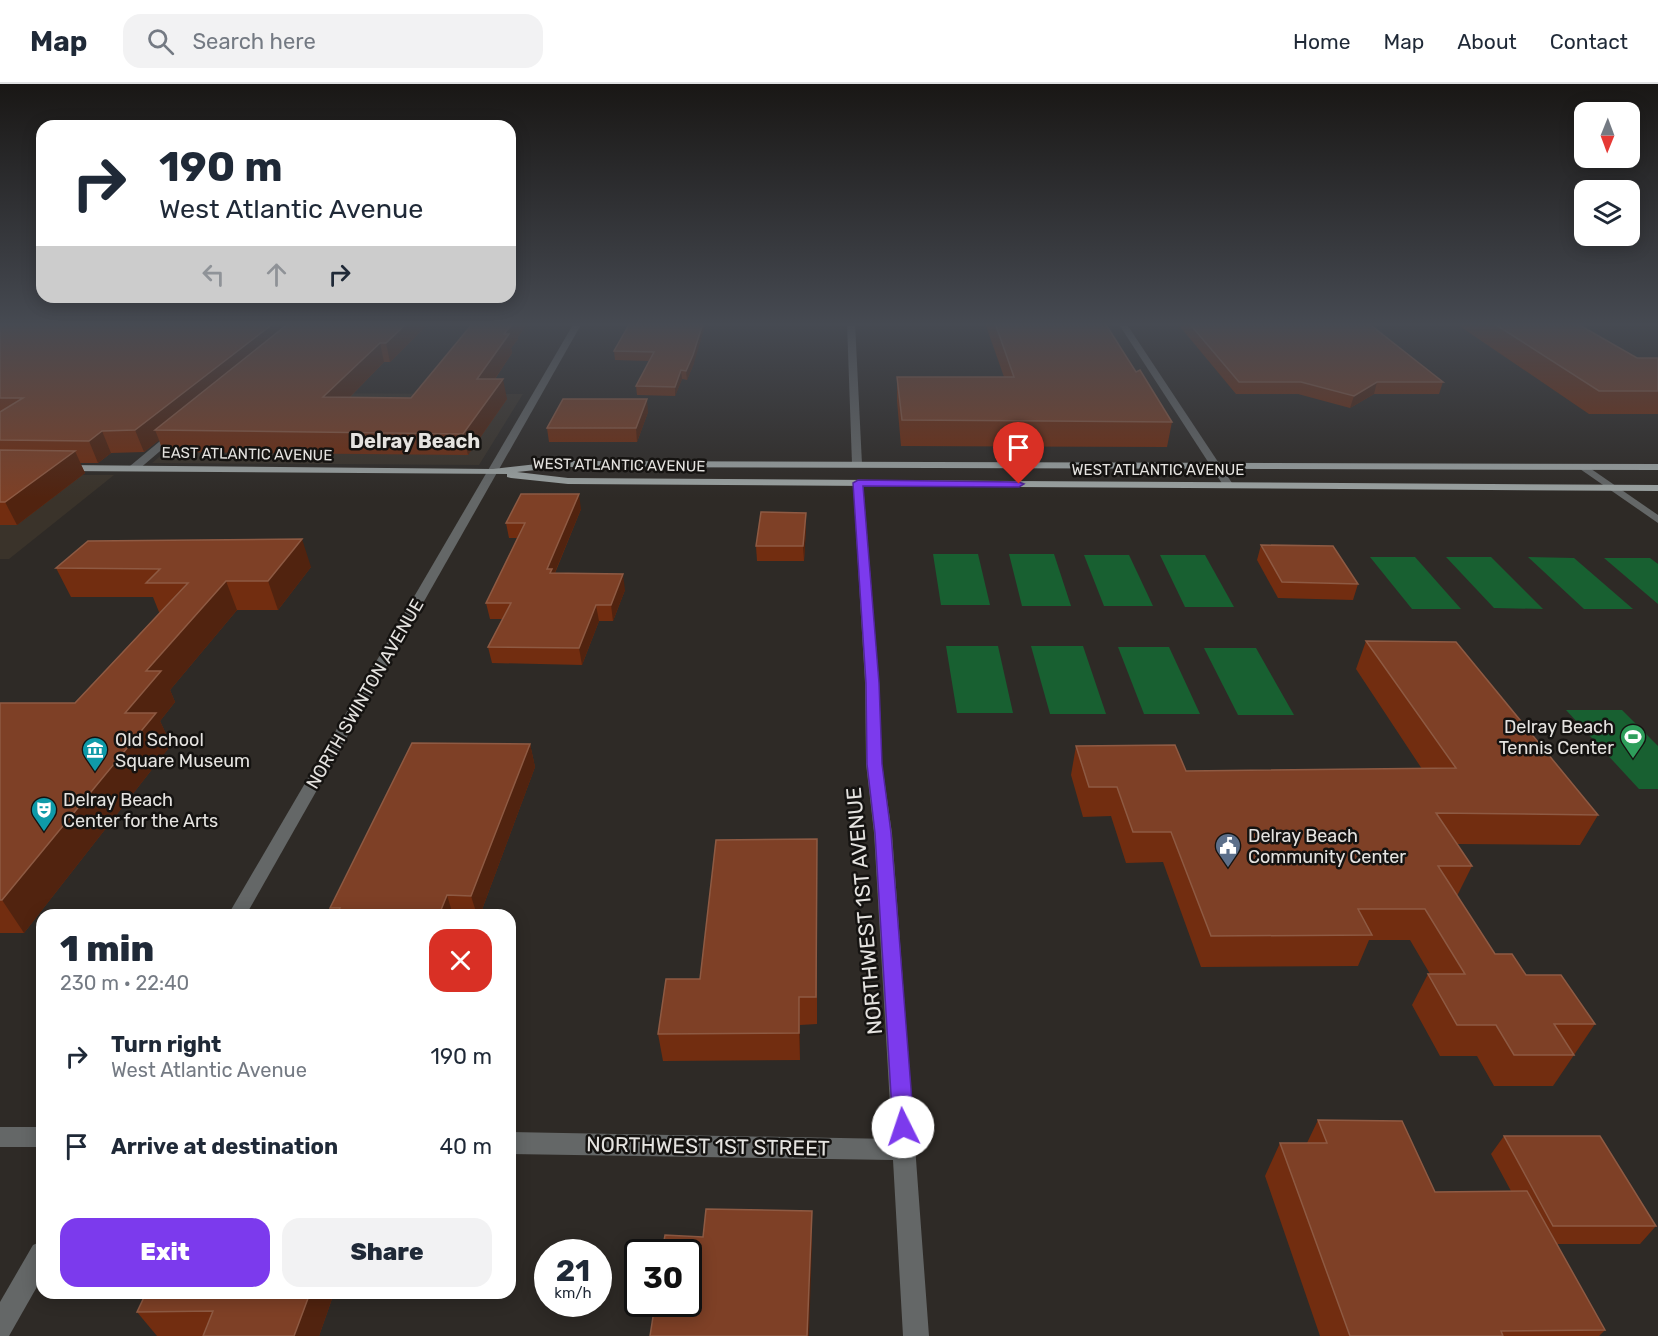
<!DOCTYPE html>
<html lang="en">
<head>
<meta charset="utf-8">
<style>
  :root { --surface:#fff; --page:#f2f2f3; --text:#1f2937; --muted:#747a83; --line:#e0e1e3; --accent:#7c3aed }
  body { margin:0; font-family:Rubik,sans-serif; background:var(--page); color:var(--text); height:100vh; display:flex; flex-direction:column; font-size:22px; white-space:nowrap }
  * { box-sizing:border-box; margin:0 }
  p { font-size:20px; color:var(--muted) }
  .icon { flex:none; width:33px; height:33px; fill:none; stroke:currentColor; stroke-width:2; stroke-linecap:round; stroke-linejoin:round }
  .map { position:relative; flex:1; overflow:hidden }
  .drawer { position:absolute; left:36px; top:825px; width:480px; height:390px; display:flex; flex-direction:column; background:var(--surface); border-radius:18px; box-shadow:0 3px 15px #0003 }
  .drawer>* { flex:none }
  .hud { position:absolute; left:36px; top:36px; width:480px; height:183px; border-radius:18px; box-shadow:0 3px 15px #0003; background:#fff; color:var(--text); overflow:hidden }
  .needle { width:39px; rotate:181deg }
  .tools { position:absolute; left:1574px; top:18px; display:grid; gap:12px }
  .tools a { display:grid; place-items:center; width:66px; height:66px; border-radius:12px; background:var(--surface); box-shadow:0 3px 15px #0003; font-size:30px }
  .speed { position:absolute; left:534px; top:1155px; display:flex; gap:12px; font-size:30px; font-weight:700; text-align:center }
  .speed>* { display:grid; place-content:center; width:78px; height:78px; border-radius:50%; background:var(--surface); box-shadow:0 3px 15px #0003; line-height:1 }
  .speed small { font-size:15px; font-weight:400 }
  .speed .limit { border:3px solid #111; border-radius:9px; background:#fff; color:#111 }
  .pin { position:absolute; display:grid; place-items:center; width:51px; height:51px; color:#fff; margin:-62px -26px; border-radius:50% 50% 50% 0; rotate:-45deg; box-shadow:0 0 6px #0007 }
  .pin .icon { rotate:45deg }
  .me { position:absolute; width:66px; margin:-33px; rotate:356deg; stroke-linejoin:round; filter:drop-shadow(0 0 4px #0008) }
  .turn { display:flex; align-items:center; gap:21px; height:126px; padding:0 24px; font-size:27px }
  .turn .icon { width:78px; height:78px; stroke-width:2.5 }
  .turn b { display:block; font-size:42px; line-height:51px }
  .lanes { display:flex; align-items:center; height:57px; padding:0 24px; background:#0003; justify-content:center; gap:30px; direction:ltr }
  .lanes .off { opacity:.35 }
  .round { display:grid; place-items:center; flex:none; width:63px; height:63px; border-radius:18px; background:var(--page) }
  .overview { display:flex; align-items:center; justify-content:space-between; height:102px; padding:0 24px }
  h1 { font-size:36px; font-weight:800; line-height:45px }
  .action { display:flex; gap:12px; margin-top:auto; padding:12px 24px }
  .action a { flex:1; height:69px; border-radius:18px; background:var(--accent); color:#fff; font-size:24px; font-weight:800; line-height:69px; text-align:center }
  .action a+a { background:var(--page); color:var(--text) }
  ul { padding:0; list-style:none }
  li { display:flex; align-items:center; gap:18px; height:90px; padding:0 24px }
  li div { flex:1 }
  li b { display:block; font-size:22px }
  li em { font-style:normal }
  header { display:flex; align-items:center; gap:36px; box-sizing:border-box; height:84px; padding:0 30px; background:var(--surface); border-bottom:2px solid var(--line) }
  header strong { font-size:28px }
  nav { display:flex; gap:33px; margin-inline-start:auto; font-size:21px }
  .search { width:420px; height:54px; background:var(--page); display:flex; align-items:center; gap:15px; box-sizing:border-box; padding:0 21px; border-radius:18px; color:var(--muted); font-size:22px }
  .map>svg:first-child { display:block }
  .built { fill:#3a332a }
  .green { fill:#186031 }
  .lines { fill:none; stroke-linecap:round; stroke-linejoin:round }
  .minor { fill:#646767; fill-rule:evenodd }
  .major { fill:#9ca3a2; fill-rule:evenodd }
  .wall { fill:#722d10 }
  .shaded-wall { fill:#51230f }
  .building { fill:#7e4026; stroke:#8e5a43; stroke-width:1.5 }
  .route { fill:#7c3aed; stroke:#51269a; stroke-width:1.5 }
  .labels { text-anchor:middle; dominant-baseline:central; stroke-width:5; stroke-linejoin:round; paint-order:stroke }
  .far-street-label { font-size:15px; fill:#e5e3e0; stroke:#151311 }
  .street-label { font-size:18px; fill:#e5e3e0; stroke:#151311 }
  .poi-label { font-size:18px; fill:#e5e3e0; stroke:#151311; text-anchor:start }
  .far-district-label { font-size:20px; font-weight:bold; fill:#e5e3e0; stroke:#151311 }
  .near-street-label { font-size:21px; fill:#e5e3e0; stroke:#151311 }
</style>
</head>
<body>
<header>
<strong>Map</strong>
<div class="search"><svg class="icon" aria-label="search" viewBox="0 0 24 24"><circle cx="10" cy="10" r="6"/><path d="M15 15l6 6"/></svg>Search here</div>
<nav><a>Home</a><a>Map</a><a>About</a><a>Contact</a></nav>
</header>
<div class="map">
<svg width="1658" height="1252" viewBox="0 0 1658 1252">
  <rect width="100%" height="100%" fill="#2e2a26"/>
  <!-- built -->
  <g class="built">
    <polygon points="235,309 523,310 479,381 152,379"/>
    <polygon points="0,391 114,391 9,475 0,475"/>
  </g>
  <!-- green -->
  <g class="green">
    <polygon points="933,470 978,470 990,521 941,521"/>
    <polygon points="1009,470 1054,470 1071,522 1022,522"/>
    <polygon points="1084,471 1129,471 1153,522 1104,522"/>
    <polygon points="1160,471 1205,471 1234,523 1185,523"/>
    <polygon points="1370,473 1415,473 1461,525 1412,525"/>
    <polygon points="1446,473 1491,473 1543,525 1494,524"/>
    <polygon points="1528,473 1574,474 1633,525 1584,525"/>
    <polygon points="1604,474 1650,474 1658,480 1658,520"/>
    <polygon points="946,562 998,562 1013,629 957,629"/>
    <polygon points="1031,562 1083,562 1106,630 1050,630"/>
    <polygon points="1118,563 1169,563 1200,630 1144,630"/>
    <polygon points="1204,564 1256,564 1294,631 1238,631"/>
    <polygon points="1566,626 1622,626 1658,662 1658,705 1639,705"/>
  </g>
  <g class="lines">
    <!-- minor -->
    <g class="minor">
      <polygon points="574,239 582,239 246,831 228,831"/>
      <polygon points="847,239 855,239 862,380 857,383 852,380"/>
      <polygon points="1118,239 1126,239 1234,402 1233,404 1225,404"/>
      <polygon points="171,348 180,350 138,386 130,386 130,382"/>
      <polygon points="1584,380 1658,431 1658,439 1580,385 1580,381"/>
      <polygon points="858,396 863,399 879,599 882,680 892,749 929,1252 903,1252 893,1076 510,1070 510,1048 892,1055 874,749 866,680 865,599 853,399"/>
      <rect x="0" y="1043" width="42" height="20"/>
      <polygon points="42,1157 42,1194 9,1252 0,1252 0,1218 33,1161"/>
    </g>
    <!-- major -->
    <polygon class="major" points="564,377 1658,380 1658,386 564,383 517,388 568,394 1658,401 1658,407 568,400 511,394 507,393 507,390 63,387 58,384 63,381 493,385"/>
  </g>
  <!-- wall -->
  <g class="wall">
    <polygon points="0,239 429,239 390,278 384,278 350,313 411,314 518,253 518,255 511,264 512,269 495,295 507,315 468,371 163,368 159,356 144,368 111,369 98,379 80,379 85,389 17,441 0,441"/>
    <polygon points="630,239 694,279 687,296 682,295 675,312 637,311 636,302 649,277 615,276 614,267"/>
    <polygon points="985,239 1105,239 1136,288 1172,338 1167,363 901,362 897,317 897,293 1004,293"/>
    <polygon points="1177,239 1368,239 1443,298 1439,310 1374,310 1350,324 1298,310 1236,310"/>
    <polygon points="1455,239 1576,239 1637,274 1658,274 1658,330 1589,330"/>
    <polygon points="648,328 637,358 549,358 547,344"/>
    <polygon points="581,425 555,489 625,506 613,537 599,537 582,581 492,579 488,563 502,535 490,535 486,519 517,454 509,454 506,439"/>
    <polygon points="806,429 806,444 804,477 757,477 756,462"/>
    <polygon points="1261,461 1358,500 1353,516 1278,514 1257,476"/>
    <polygon points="311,483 278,526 237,526 170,606 175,618 160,637 171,661 24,849 0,849 0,619 75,619 160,528 159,528 153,513 71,513 56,484"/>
    <polygon points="1366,557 1598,731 1580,761 1457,760 1472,782 1457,812 1495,870 1595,940 1553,1002 1494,1002 1477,972 1440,972 1412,921 1428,890 1430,890 1410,856 1369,856 1358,882 1201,883 1163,778 1126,779 1111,732 1083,733 1071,691 1076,662 1186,687 1422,685 1356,585"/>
    <polygon points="530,660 535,683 480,831 333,831 330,824"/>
    <polygon points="817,755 817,940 800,941 800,976 663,977 658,950 700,895"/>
    <polygon points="1318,1036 1435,1108 1511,1107 1491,1070 1504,1052 1656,1142 1640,1160 1556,1160 1605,1246 1599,1252 1320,1252 1265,1092 1280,1059 1307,1059"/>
    <polygon points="146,1209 334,1209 319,1252 157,1252 137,1228"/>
  </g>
  <!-- shaded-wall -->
  <g class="shaded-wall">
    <polygon points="274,239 302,239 155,346 159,356 144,368 135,346"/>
    <polygon points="407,239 429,239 390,278 386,259"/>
    <polygon points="513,239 528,239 518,253 518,255 511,264 512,269 481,315 477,295 504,250"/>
    <polygon points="703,239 706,239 694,279 687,296 686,287"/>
    <polygon points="380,259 384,278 329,334 323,313"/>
    <polygon points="681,286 682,295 675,312 675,303"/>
    <polygon points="503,295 507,315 468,371 463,350"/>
    <polygon points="1377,298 1374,310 1350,324 1354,312"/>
    <polygon points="647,315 648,328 637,358 636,344"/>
    <polygon points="102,347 111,369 98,379 89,357"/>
    <polygon points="75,367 85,389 17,441 5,418"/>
    <polygon points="579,410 581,425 553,493 547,485"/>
    <polygon points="806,429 806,444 804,477 803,462"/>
    <polygon points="302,455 311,483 278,526 268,497"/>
    <polygon points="623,490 625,506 613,537 611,521"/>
    <polygon points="226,497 237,526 170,606 175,618 160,637 171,661 24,849 2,816 125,629 146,587"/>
    <polygon points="596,521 599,537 582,581 579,564"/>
    <polygon points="530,660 535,683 480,831 477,831 471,812"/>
    <polygon points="447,811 453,831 439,831"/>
    <polygon points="799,913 800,941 800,976 799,949"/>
    <polygon points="812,1127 812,1161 809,1252 807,1252"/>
    <polygon points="310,1209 334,1209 319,1252 294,1252"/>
  </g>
  <!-- building -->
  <g class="building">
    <polygon points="3,239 274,239 135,346 102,347 89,357 0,356 0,328 23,314 0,314 0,241"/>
    <polygon points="289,239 407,239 386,259 380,259 323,313 411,314 473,239 513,239 504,250 509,250 477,295 503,295 463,350 155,346"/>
    <polygon points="630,239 703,239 693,271 686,287 681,286 675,303 636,302 654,268 614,267"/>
    <polygon points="995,239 1105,239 1136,288 1140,286 1172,338 902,336 897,293 1014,293"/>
    <polygon points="1189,239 1368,239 1443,298 1377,298 1354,312 1301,298 1239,298"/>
    <polygon points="1493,239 1576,239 1637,274 1658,274 1658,307 1599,307"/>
    <polygon points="563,315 647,315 636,344 547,344"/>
    <polygon points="0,366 75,367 5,418 0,418"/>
    <polygon points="521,410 579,410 547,485 552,485 550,489 623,490 611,521 596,521 579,564 488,563 511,519 486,519 525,439 506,439"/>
    <polygon points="761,428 806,429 803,462 756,462"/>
    <polygon points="302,455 268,497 226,497 146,587 161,587 125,629 156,629 2,816 0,816 0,619 75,619 188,499 146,499 160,485 56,484 88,457"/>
    <polygon points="1261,461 1333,462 1358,500 1282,498"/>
    <polygon points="1366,557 1456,558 1598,731 1436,729 1472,782 1438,782 1495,870 1512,870 1526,891 1561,891 1595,940 1554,940 1574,971 1514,971 1496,941 1457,941 1428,890 1465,890 1425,825 1358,825 1372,851 1211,852 1171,748 1133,748 1117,703 1089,703 1076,662 1175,661 1186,687 1456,684"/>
    <polygon points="412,659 530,660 471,812 447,811 439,831 337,831 340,824 330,824"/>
    <polygon points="817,755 816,913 799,913 799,949 658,950 666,895 700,895 716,756"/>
    <polygon points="1318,1036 1402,1037 1435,1108 1527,1107 1605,1246 1501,1247 1503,1252 1350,1252 1280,1059 1327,1059"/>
    <polygon points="1504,1052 1600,1052 1656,1142 1553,1142"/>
    <polygon points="706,1125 812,1127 807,1252 650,1252 655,1220 688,1220 688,1168 662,1168 665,1151 703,1153"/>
    <polygon points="146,1209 310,1209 294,1252 203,1252 213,1227 137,1228"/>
  </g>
  <!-- sky -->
  <linearGradient id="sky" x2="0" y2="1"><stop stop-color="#191715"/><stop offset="0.58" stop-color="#464a52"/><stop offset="1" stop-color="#464a52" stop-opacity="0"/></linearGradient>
  <rect width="1658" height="414" fill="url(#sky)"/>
  <!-- route -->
  <polygon class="route" points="858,396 1019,398 1024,400 1019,403 863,402 879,599 882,680 891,749 914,1043 911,1050 903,1052 896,1050 893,1043 875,749 867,680 866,599 853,399"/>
  <!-- icons -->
  <defs>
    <symbol id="stadium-pin" viewBox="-11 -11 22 30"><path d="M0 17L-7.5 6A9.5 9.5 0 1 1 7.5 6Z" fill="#2e9e5b" stroke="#151311"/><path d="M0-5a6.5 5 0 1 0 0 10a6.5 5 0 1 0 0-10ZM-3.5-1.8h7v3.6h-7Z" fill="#fff"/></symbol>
    <symbol id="museum-pin" viewBox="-11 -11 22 30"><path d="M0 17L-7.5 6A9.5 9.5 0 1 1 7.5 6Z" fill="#0f9aa8" stroke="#151311"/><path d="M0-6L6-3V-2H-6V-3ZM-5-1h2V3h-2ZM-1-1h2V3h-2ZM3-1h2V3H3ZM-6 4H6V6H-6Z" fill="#fff"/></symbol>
    <symbol id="theatre-pin" viewBox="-11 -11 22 30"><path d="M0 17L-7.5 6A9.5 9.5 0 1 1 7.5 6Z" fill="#0f9aa8" stroke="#151311"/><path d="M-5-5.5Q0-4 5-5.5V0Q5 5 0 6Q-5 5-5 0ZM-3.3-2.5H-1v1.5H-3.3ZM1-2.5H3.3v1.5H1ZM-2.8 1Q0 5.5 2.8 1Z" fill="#fff"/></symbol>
    <symbol id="civic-pin" viewBox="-11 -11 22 30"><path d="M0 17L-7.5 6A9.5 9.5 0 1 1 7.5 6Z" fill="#5c6f8a" stroke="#151311"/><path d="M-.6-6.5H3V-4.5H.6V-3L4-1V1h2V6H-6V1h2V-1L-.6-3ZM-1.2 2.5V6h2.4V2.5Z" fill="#fff"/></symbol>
  </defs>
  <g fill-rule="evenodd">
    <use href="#stadium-pin" x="1618" y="638" width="30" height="40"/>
    <use href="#museum-pin" x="80" y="651" width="30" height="40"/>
    <use href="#theatre-pin" x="29" y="711" width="30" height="40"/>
    <use href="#civic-pin" x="1213" y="747" width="30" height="40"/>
  </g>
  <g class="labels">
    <!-- far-street labels -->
    <g class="far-street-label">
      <text transform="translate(247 370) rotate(1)">EAST ATLANTIC AVENUE</text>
      <text transform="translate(619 381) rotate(1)">WEST ATLANTIC AVENUE</text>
      <text x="1158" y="386">WEST ATLANTIC AVENUE</text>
    </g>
    <!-- street labels -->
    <g class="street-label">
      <text transform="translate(365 610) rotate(-60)">NORTH SWINTON AVENUE</text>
    </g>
    <!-- poi labels -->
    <g class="poi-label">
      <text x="1614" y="643" text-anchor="end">Delray Beach<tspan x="1614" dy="21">Tennis Center</tspan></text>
      <text x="115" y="656">Old School<tspan x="115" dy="21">Square Museum</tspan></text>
      <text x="63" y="716">Delray Beach<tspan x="63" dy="21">Center for the Arts</tspan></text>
      <text x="1248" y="752">Delray Beach<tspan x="1248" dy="21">Community Center</tspan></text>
    </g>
    <!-- far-district labels -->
    <g class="far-district-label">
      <text x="415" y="357">Delray Beach</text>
    </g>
    <!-- near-street labels -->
    <g class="near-street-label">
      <text transform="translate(864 827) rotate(-95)">NORTHWEST 1ST AVENUE</text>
      <text transform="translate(708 1062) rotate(1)">NORTHWEST 1ST STREET</text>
    </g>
  </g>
</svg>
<div class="tools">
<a><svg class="needle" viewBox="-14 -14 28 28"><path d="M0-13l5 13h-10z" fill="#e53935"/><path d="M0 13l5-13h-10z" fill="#747a83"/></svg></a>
<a><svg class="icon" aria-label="layers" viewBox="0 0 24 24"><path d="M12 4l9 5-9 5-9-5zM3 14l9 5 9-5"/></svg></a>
</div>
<div class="speed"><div>21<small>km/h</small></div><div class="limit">30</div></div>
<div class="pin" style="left:1019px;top:400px;background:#d93025"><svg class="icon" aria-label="arrive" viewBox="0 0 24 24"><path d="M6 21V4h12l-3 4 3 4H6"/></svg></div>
<svg class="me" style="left:903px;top:1043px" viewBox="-20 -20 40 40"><circle r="19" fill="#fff"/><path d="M0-13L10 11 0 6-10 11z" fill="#7c3aed"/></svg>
<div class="hud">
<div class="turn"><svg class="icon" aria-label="right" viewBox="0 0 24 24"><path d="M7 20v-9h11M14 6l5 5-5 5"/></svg><div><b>190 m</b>West Atlantic Avenue</div></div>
<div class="lanes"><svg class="icon off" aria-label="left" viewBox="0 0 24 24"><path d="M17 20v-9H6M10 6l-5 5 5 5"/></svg><svg class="icon off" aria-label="ahead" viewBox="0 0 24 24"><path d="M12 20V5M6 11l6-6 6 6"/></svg><svg class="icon" aria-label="right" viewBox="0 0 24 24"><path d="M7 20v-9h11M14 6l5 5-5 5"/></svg></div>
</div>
<section class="drawer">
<div class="overview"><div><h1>1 min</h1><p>230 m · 22:40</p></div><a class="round" style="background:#d93025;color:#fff"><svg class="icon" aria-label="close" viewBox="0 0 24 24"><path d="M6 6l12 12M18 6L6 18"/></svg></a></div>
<ul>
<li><svg class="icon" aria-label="right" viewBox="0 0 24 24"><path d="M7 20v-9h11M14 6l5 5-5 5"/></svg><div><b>Turn right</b><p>West Atlantic Avenue</p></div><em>190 m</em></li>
<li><svg class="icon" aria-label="arrive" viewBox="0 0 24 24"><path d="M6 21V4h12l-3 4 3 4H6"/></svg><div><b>Arrive at destination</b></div><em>40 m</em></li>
</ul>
<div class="action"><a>Exit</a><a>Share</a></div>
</section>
</div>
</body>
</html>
